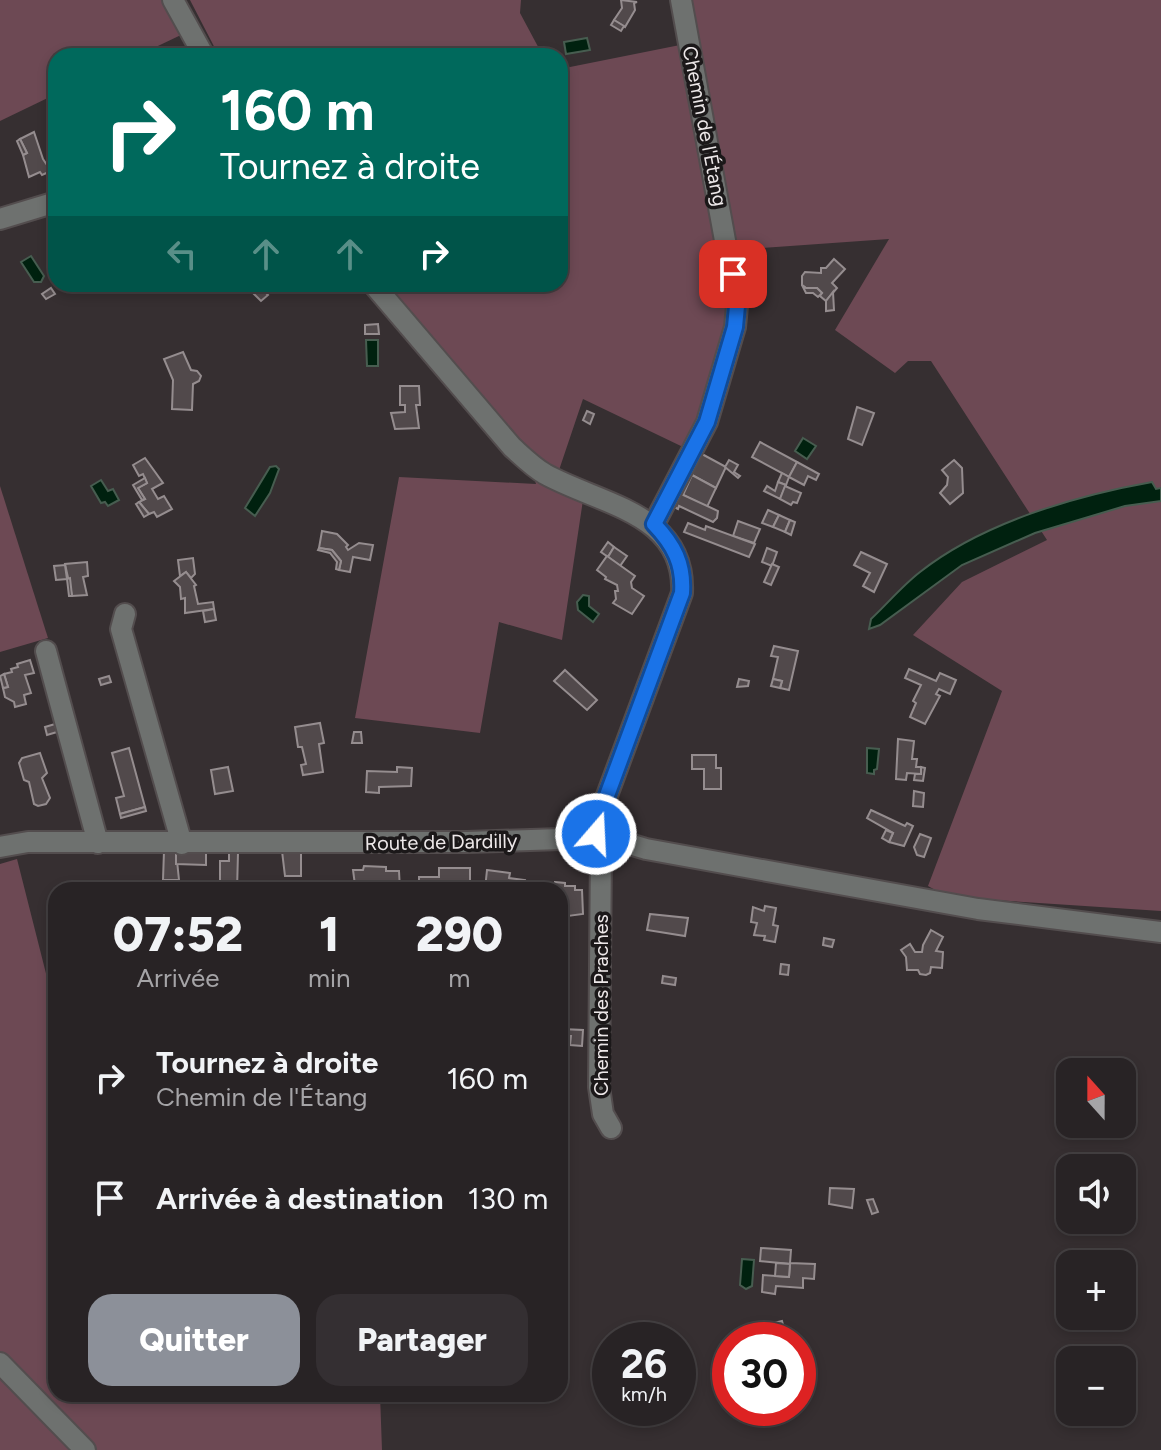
<!DOCTYPE html>
<html lang="fr">
<head>
<meta charset="utf-8">
<style>
  :root { --surface:#282325; --page:#342f32; --text:#f1f3f6; --muted:#a5a4a7; --line:#444042; --accent:#8c9099 }
  body { margin:0; font-family:Figtree,sans-serif; background:var(--page); color:var(--text); height:100vh; display:flex; flex-direction:column; font-size:30px; white-space:nowrap }
  * { box-sizing:border-box; margin:0 }
  p { font-size:26px; color:var(--muted) }
  .icon { flex:none; width:44px; height:44px; fill:none; stroke:currentColor; stroke-width:2; stroke-linecap:round; stroke-linejoin:round }
  .map { position:relative; flex:1; overflow:hidden }
  .details { position:absolute; left:48px; top:882px; width:520px; height:520px; display:flex; flex-direction:column; background:var(--surface); border-radius:24px; box-shadow:0 4px 12px #0003,0 0 0 2px var(--line) }
  .details>* { flex:none }
  .hud { position:absolute; left:48px; top:48px; width:520px; height:244px; border-radius:24px; box-shadow:0 4px 12px #0003,0 0 0 2px var(--line); background:#00695c; color:#fff; overflow:hidden }
  .needle { width:52px; rotate:339deg }
  .controls { position:absolute; left:1056px; top:1058px; display:grid; gap:16px }
  .controls a { display:grid; place-items:center; width:80px; height:80px; border-radius:16px; background:var(--surface); box-shadow:0 4px 12px #0003,0 0 0 2px var(--line); font-size:40px }
  .speed { position:absolute; left:592px; top:1322px; display:flex; gap:16px; font-size:40px; font-weight:700; text-align:center }
  .speed>* { display:grid; place-content:center; width:104px; height:104px; border-radius:50%; background:var(--surface); box-shadow:0 4px 12px #0003,0 0 0 2px var(--line); line-height:1 }
  .speed small { font-size:20px; font-weight:400 }
  .speed .limit { border:12px solid #d22; background:#fff; color:#111 }
  .pin { position:absolute; display:grid; place-items:center; width:68px; height:68px; color:#fff; margin:-34px; border-radius:16px; box-shadow:0 4px 12px #0006 }
  .me { position:absolute; width:88px; margin:-44px; rotate:19deg; stroke-linejoin:round; filter:drop-shadow(0 0 6px #0008) }
  .turn { display:flex; align-items:center; gap:28px; height:168px; padding:0 40px; font-size:36px }
  .turn .icon { width:104px; height:104px; stroke-width:2.5 }
  .turn b { display:block; font-size:56px; line-height:68px }
  .lanes { display:flex; align-items:center; height:76px; padding:0 40px; background:#0003; justify-content:center; gap:40px; direction:ltr }
  .lanes .off { opacity:.35 }
  .eta { display:flex; justify-content:space-evenly; align-items:center; height:136px; text-align:center }
  .eta b { font-size:48px; font-weight:800; line-height:56px }
  .button { display:flex; gap:16px; margin-top:auto; padding:16px 40px }
  .button a { flex:1; height:92px; border-radius:24px; background:var(--accent); color:#fff; font-size:32px; font-weight:800; line-height:92px; text-align:center }
  .button a+a { background:var(--page); color:var(--text) }
  ul { padding:0; list-style:none }
  li { display:flex; align-items:center; gap:24px; height:120px; padding:0 40px }
  li div { flex:1 }
  li b { display:block; font-size:30px }
  li em { font-style:normal }
  .map>svg:first-child { display:block }
  .green { fill:#6d4954 }
  .water { fill:#00210f; stroke:#475d50; stroke-width:2 }
  .building { fill:#51494b; stroke:#958d8f; stroke-width:2 }
  .lines { fill:none; stroke-linecap:round; stroke-linejoin:round }
  .minor-casing { stroke:#534d4e; stroke-width:24 }
  .minor { stroke:#6e716f; stroke-width:20 }
  .route-casing { stroke:#114b97; stroke-width:20 }
  .route { stroke:#1a73e8; stroke-width:14 }
  .labels { text-anchor:middle; dominant-baseline:central; stroke-width:7; stroke-linejoin:round; paint-order:stroke }
  .street-label { font-size:20px; fill:#ede8e9; stroke:#1b1819 }
</style>
</head>
<body>
<div class="map">
<svg width="1161" height="1450" viewBox="0 0 1161 1450">
  <rect width="100%" height="100%" fill="#362f31"/>
  <!-- green -->
  <g class="green">
    <polygon points="0,0 165,0 183,34 137,56 56,56 56,94 0,121"/>
    <polygon points="190,0 521,0 520,13 543,56 219,56"/>
    <polygon points="688,0 1161,0 1161,911 948,897 928,886 1002,691 913,635 962,582 1047,540 931,361 908,361 895,373 835,330 889,239 718,251 731,309 706,399 683,447 583,399 555,482 583,500 562,640 499,622 480,733 355,718 399,477 536,484 527,455 386,284 560,284 560,69 695,42"/>
    <polygon points="0,486 48,638 0,652"/>
    <polygon points="17,859 56,1013 56,1394 380,1394 382,1450 0,1450 0,864"/>
  </g>
  <!-- water -->
  <g class="water">
    <polygon points="587,38 590,50 566,54 564,42"/>
    <polygon points="31,256 44,276 41,282 34,282 21,262"/>
    <polygon points="366,340 378,340 378,366 367,366"/>
    <polygon points="803,438 816,446 807,459 795,451"/>
    <polygon points="270,467 276,466 279,469 270,493 255,516 245,508"/>
    <polygon points="101,480 108,491 113,489 119,500 108,506 105,502 101,503 91,486"/>
    <path d="M 1152,482 L 1156,489 L 1161,488 L 1161,501 L 1125,506 L 1035,533 L 962,565 L 880,625 L 869,629 L 871,619 C 887,604 902,586 920,572 C 982,523 1074,496 1152,482 Z"/>
    <polygon points="583,595 589,596 589,606 599,614 593,622 578,610 577,602"/>
    <polygon points="867,748 879,749 877,769 874,770 874,774 867,773"/>
    <polygon points="742,1259 754,1260 752,1286 746,1289 740,1285"/>
  </g>
  <!-- building -->
  <g class="building">
    <polygon points="621,0 637,2 634,3 635,10 625,27 614,20 622,8"/>
    <polygon points="614,20 624,26 621,31 611,25"/>
    <polygon points="34,132 43,159 51,171 42,175 40,172 29,177 23,155 27,153 20,139"/>
    <polygon points="20,139 27,153 23,155 17,141"/>
    <polygon points="834,259 845,269 832,283 837,288 826,301 820,296 822,293 817,288 806,288 802,285 802,276 805,272 821,273 821,268 826,268"/>
    <polygon points="257,284 280,284 274,289 271,286 265,292 268,295 261,301 250,290"/>
    <polygon points="802,285 806,288 817,288 822,293 818,297 813,293 806,293"/>
    <polygon points="51,288 55,294 46,299 42,294"/>
    <polygon points="833,292 834,310 826,311 826,301"/>
    <polygon points="378,324 379,334 365,334 365,325"/>
    <polygon points="183,352 191,370 197,371 201,376 199,381 193,384 192,410 172,409 173,380 164,359"/>
    <polygon points="400,386 419,386 420,405 416,405 419,428 395,429 391,413 405,412 405,405 400,405"/>
    <polygon points="857,407 874,413 862,445 848,439"/>
    <polygon points="587,411 594,414 590,424 583,420"/>
    <polygon points="760,442 797,462 789,477 752,457"/>
    <polygon points="700,453 726,467 716,488 688,473"/>
    <polygon points="145,458 163,483 152,489 158,499 164,496 172,509 157,517 154,512 149,514 139,502 145,499 138,488 147,483 143,474 139,476 133,465"/>
    <polygon points="729,460 738,465 734,472 740,476 738,478 725,467"/>
    <polygon points="954,460 962,468 963,493 950,504 940,493 947,485 948,477 942,470"/>
    <polygon points="797,462 819,474 816,480 808,476 804,485 789,477"/>
    <polygon points="782,473 789,477 786,485 778,482"/>
    <polygon points="692,475 716,488 707,507 683,495"/>
    <polygon points="145,478 147,483 138,488 145,499 142,500 133,485"/>
    <polygon points="778,482 786,485 780,499 764,491 767,486 775,491"/>
    <polygon points="785,486 801,493 797,503 793,502 791,505 780,499"/>
    <polygon points="679,493 718,511 717,518 713,522 679,506 678,509 672,506"/>
    <polygon points="139,502 149,514 144,517 136,504"/>
    <polygon points="768,510 779,515 773,527 762,523"/>
    <polygon points="779,515 790,520 785,532 773,527"/>
    <polygon points="790,520 795,522 791,535 785,532"/>
    <polygon points="738,521 760,529 754,543 733,536"/>
    <polygon points="688,523 705,530 706,526 755,544 749,557 684,532"/>
    <polygon points="322,531 337,534 348,545 346,547 348,550 359,543 373,545 370,560 353,557 350,572 339,570 341,561 332,550 319,548"/>
    <polygon points="608,542 614,547 608,557 601,552"/>
    <polygon points="614,547 627,556 620,566 608,557"/>
    <polygon points="319,548 332,550 341,561 339,570 336,569 337,562 330,553 318,550"/>
    <polygon points="767,548 777,552 772,566 762,562"/>
    <polygon points="861,552 887,564 874,592 863,586 870,573 854,565"/>
    <polygon points="607,556 635,576 631,582 632,588 644,596 632,614 613,603 616,599 615,591 618,591 617,585 605,579 606,577 597,570"/>
    <polygon points="193,558 195,574 191,578 186,572 180,576 178,560"/>
    <polygon points="87,562 88,576 83,577 87,595 72,596 65,564"/>
    <polygon points="772,564 779,567 771,585 764,582"/>
    <polygon points="65,565 67,579 56,580 54,566"/>
    <polygon points="186,572 196,585 194,586 198,604 213,602 214,609 185,613 185,598 181,599 180,587 174,581"/>
    <polygon points="70,578 72,596 69,596 67,579"/>
    <polygon points="214,609 216,620 205,622 203,611"/>
    <polygon points="774,646 798,651 789,690 780,688 782,681 773,679 778,657 771,656"/>
    <polygon points="30,660 34,673 25,675 31,693 24,695 26,704 15,707 14,702 5,697 3,688 8,687 4,674 12,672 11,669 18,667 17,664"/>
    <polygon points="909,669 936,681 940,673 956,680 950,694 939,689 936,694 940,696 925,724 910,717 916,703 913,701 921,685 905,678"/>
    <polygon points="565,670 597,700 587,710 554,681"/>
    <polygon points="4,674 8,687 3,688 0,676"/>
    <polygon points="109,676 111,682 101,685 99,679"/>
    <polygon points="739,679 749,681 748,686 737,687"/>
    <polygon points="773,679 782,681 780,688 771,686"/>
    <polygon points="320,723 324,743 319,744 323,772 303,775 301,765 306,764 302,747 298,747 295,727"/>
    <polygon points="55,724 57,732 47,735 45,727"/>
    <polygon points="354,732 361,732 362,743 352,743"/>
    <polygon points="898,739 914,741 912,759 917,759 916,767 921,767 921,774 907,773 906,780 896,779"/>
    <polygon points="129,748 145,807 120,814 116,798 124,796 112,753"/>
    <polygon points="40,753 47,773 42,778 50,798 46,804 38,806 34,804 29,782 24,780 19,763 22,758"/>
    <polygon points="692,755 716,755 716,768 721,768 721,789 704,789 704,769 692,769"/>
    <polygon points="228,767 233,791 215,794 211,770"/>
    <polygon points="397,767 412,768 411,786 379,787 379,793 366,792 367,771 397,772"/>
    <polygon points="921,767 925,768 923,781 914,780 915,774 921,774"/>
    <polygon points="914,791 924,793 923,807 913,806"/>
    <polygon points="145,807 146,811 121,818 120,814"/>
    <polygon points="871,810 905,826 907,823 913,826 904,846 889,842 893,833 867,818"/>
    <polygon points="886,830 893,833 889,842 882,838"/>
    <polygon points="920,834 931,838 924,857 917,855 914,847"/>
    <polygon points="164,851 176,851 179,880 163,880"/>
    <polygon points="176,851 206,851 206,865 176,864"/>
    <polygon points="282,851 301,851 301,876 285,876"/>
    <polygon points="229,853 238,853 237,890 228,890 228,884 220,884 220,861 229,861"/>
    <polygon points="364,866 386,867 386,871 399,871 400,890 372,890 373,885 355,885 353,870 363,870"/>
    <polygon points="439,868 470,868 470,890 448,890 448,886 419,890 419,877 439,877"/>
    <polygon points="487,870 510,873 509,878 525,880 524,890 485,889"/>
    <rect x="167" y="880" width="10" height="6"/>
    <rect x="178" y="881" width="9" height="9"/>
    <polygon points="555,882 565,883 565,886 575,886 575,890 582,890 583,914 568,916 567,910 560,911 560,890 547,890 547,886 555,886"/>
    <polygon points="765,906 776,908 773,925 778,926 775,942 764,940 765,936 754,935 757,923 751,922 753,907 764,911"/>
    <polygon points="650,914 688,918 685,936 647,930"/>
    <polygon points="931,930 943,937 936,951 943,952 942,968 931,967 930,973 926,975 920,974 918,970 907,970 906,957 901,950 910,944 915,952 922,952 923,945"/>
    <polygon points="824,938 834,940 832,947 823,945"/>
    <polygon points="781,964 789,965 788,975 780,974"/>
    <polygon points="663,976 676,978 675,985 662,983"/>
    <polygon points="560,1011 562,1011 562,1029 583,1030 582,1046 570,1045 571,1036 563,1036 563,1045 560,1045"/>
    <polygon points="830,1188 854,1189 852,1208 829,1204"/>
    <polygon points="873,1199 878,1212 872,1214 867,1200"/>
    <polygon points="761,1248 791,1250 790,1263 815,1264 814,1279 803,1278 803,1288 776,1286 775,1294 762,1292 763,1275 789,1277 790,1264 760,1261"/>
    <polygon points="776,1263 790,1264 789,1277 775,1276"/>
    <polygon points="782,1321 785,1332 769,1337 768,1333 764,1335 762,1326"/>
    <polygon points="792,1331 794,1340 786,1340 785,1333"/>
  </g>
  <g class="lines">
    <defs>
      <g id="minor">
        <polyline points="173,0 204,56"/>
        <polyline points="0,219 56,202"/>
        <path d="M 373,284 L 512,447 C 523,457 533,467 545,474 C 601,505 686,513 682,593 L 599,817 L 596,834 L 601,847 L 599,1087 L 603,1114 L 611,1128"/>
        <polyline points="654,524 707,422 735,327 737,306 681,0"/>
        <polyline points="125,614 121,629 182,844"/>
        <polyline points="46,651 98,843"/>
        <polyline points="0,847 28,842 467,842 561,839 596,834 646,849 978,909 1161,932"/>
        <polyline points="0,1363 85,1450"/>
      </g>
    </defs>
    <!-- minor casing -->
    <use href="#minor" class="minor-casing"/>
    <!-- minor -->
    <use href="#minor" class="minor"/>
  </g>
  <g class="lines">
    <defs>
      <path id="route" d="M 596,834 L 599,817 L 682,593 C 684,564 674,545 654,524 L 707,422 L 735,327 L 737,306 L 733,274"/>
    </defs>
    <!-- route casing -->
    <use href="#route" class="route-casing"/>
    <!-- route -->
    <use href="#route" class="route"/>
  </g>
  <g class="labels">
    <!-- street labels -->
    <g class="street-label">
      <text transform="translate(705 126) rotate(79)">Chemin de l'Étang</text>
      <text transform="translate(441 842) rotate(-1)">Route de Dardilly</text>
      <text transform="translate(601 1005) rotate(-90)">Chemin des Praches</text>
    </g>
  </g>
</svg>
<div class="controls">
<a><svg class="needle" viewBox="-14 -14 28 28"><path d="M0-13l5 13h-10z" fill="#e53935"/><path d="M0 13l5-13h-10z" fill="#a5a4a7"/></svg></a>
<a><svg class="icon" aria-label="sound" viewBox="0 0 24 24"><path d="M4 9h4l5-4v14l-5-4H4zM17 9q2 3 0 6"/></svg></a>
<a>+</a>
<a>−</a>
</div>
<div class="speed"><div>26<small>km/h</small></div><div class="limit">30</div></div>
<div class="pin" style="left:733px;top:274px;background:#d93025"><svg class="icon" aria-label="arrive" viewBox="0 0 24 24"><path d="M6 21V4h12l-3 4 3 4H6"/></svg></div>
<svg class="me" style="left:596px;top:834px" viewBox="-20 -20 40 40"><circle r="17" fill="#1a73e8" stroke="#fff" stroke-width="3"/><path d="M0-11L8 9 0 5-8 9z" fill="#fff"/></svg>
<div class="hud">
<div class="turn"><svg class="icon" aria-label="right" viewBox="0 0 24 24"><path d="M7 20v-9h11M14 6l5 5-5 5"/></svg><div><b>160 m</b>Tournez à droite</div></div>
<div class="lanes"><svg class="icon off" aria-label="left" viewBox="0 0 24 24"><path d="M17 20v-9H6M10 6l-5 5 5 5"/></svg><svg class="icon off" aria-label="ahead" viewBox="0 0 24 24"><path d="M12 20V5M6 11l6-6 6 6"/></svg><svg class="icon off" aria-label="ahead" viewBox="0 0 24 24"><path d="M12 20V5M6 11l6-6 6 6"/></svg><svg class="icon" aria-label="right" viewBox="0 0 24 24"><path d="M7 20v-9h11M14 6l5 5-5 5"/></svg></div>
</div>
<section class="details">
<div class="eta">
<div><b>07:52</b><p>Arrivée</p></div>
<div><b>1</b><p>min</p></div>
<div><b>290</b><p>m</p></div>
</div>
<ul>
<li><svg class="icon" aria-label="right" viewBox="0 0 24 24"><path d="M7 20v-9h11M14 6l5 5-5 5"/></svg><div><b>Tournez à droite</b><p>Chemin de l'Étang</p></div><em>160 m</em></li>
<li><svg class="icon" aria-label="arrive" viewBox="0 0 24 24"><path d="M6 21V4h12l-3 4 3 4H6"/></svg><div><b>Arrivée à destination</b></div><em>130 m</em></li>
</ul>
<div class="button"><a>Quitter</a><a>Partager</a></div>
</section>
</div>
</body>
</html>
